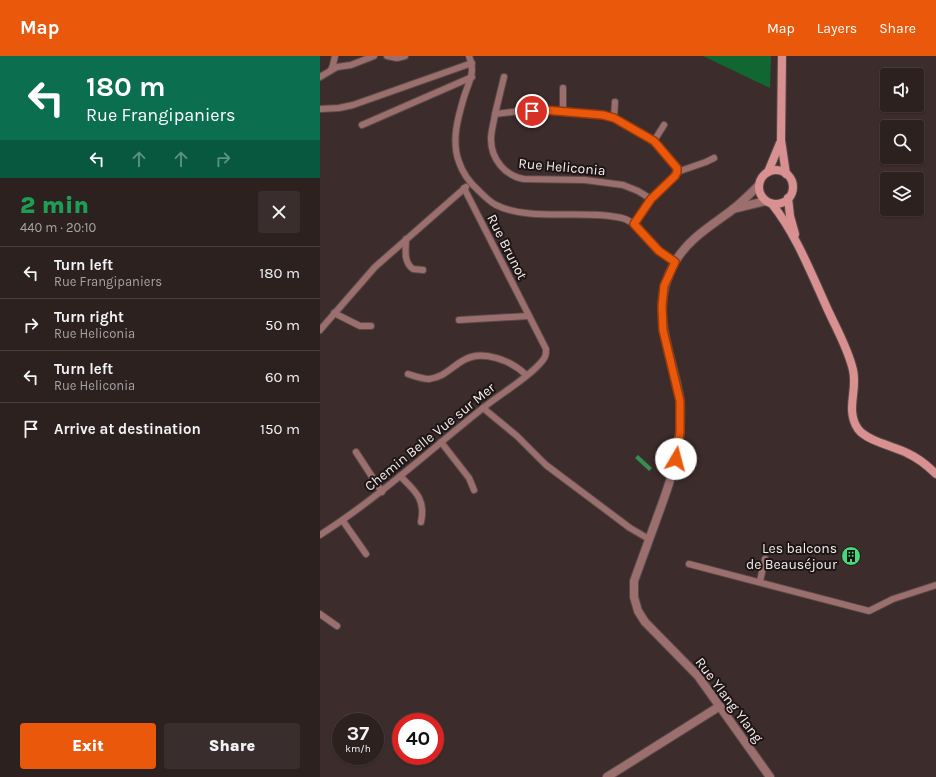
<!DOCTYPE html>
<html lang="en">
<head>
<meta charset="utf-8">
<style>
  :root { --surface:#2d2120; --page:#392e2d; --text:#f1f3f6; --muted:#a7a3a5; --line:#483e3e; --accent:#ea580c }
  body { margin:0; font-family:Karla,sans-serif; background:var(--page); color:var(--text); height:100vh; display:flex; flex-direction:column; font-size:15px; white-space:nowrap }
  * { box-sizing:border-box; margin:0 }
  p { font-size:13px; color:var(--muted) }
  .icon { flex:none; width:22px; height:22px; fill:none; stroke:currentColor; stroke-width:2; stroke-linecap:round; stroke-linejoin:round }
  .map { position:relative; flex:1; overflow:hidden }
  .drawer { display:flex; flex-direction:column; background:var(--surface); width:320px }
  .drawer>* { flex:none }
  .top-card { background:#0b6e4f; color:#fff; overflow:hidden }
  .buttons { position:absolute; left:560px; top:12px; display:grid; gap:8px }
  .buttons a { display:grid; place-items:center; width:44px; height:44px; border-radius:4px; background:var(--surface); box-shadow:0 1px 3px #0004,0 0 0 1px var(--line); font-size:20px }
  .speed { position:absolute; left:12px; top:657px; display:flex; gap:8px; font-size:20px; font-weight:700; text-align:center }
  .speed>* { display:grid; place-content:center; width:52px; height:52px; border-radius:50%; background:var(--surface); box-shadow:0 1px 3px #0004,0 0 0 1px var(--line); line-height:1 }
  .speed small { font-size:10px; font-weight:400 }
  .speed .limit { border:6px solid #d22; background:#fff; color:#111 }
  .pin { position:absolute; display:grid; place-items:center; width:34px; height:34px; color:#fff; margin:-17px; border:2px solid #fff; border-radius:50%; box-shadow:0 1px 4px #0007 }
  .me { position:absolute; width:44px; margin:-22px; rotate:8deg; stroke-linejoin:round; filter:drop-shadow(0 0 3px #0008) }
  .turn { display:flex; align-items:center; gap:14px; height:84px; padding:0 20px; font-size:18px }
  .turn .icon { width:52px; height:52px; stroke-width:2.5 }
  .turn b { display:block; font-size:28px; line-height:34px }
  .lanes { display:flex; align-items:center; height:38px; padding:0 20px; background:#0003; justify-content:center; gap:20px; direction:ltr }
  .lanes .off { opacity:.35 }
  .round { display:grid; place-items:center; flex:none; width:42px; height:42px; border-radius:4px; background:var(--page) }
  .summary { display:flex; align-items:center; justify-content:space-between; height:68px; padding:0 20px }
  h1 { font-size:24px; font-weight:800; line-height:30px; color:#1e9e55 }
  .button { display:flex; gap:8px; margin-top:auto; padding:8px 20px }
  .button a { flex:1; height:46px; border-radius:4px; background:var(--accent); color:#fff; font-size:16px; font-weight:800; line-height:46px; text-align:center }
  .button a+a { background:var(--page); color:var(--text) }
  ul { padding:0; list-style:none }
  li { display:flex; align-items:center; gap:12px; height:52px; padding:0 20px; border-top:1px solid var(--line) }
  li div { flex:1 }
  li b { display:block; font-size:15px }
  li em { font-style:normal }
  header { display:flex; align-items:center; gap:24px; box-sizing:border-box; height:56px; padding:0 20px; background:var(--accent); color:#fff }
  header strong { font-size:19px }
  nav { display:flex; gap:22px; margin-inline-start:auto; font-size:14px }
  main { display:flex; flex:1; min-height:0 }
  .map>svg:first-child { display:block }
  .green { fill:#106732 }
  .water { fill:#348e51 }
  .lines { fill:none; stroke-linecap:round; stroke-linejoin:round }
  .minor-casing { stroke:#5a4a49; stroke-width:8 }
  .tertiary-casing { stroke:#5a4a49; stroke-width:10 }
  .secondary-casing { stroke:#5a4a49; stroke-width:10 }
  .minor { stroke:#9b6f6e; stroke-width:6 }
  .tertiary { stroke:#9b6f6e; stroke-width:8 }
  .secondary { stroke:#d89190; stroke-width:8 }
  .route-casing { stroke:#983908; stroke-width:10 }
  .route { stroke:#ea580c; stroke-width:7 }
  .labels { text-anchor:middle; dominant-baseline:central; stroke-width:4; stroke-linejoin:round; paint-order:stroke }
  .street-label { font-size:14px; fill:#f5eae9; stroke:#1d1616 }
  .poi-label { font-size:14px; fill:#f5eae9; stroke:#1d1616; text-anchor:end }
</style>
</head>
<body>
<header>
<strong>Map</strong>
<nav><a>Map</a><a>Layers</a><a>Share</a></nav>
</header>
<main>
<section class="drawer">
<div class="top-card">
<div class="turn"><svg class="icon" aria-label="left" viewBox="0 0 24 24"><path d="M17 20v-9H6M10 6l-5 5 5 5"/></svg><div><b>180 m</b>Rue Frangipaniers</div></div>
<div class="lanes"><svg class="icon" aria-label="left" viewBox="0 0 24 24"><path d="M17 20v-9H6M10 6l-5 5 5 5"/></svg><svg class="icon off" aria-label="ahead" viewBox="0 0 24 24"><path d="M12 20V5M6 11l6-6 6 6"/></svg><svg class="icon off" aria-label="ahead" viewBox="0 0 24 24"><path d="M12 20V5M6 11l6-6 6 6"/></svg><svg class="icon off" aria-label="right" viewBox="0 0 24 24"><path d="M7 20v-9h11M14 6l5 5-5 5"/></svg></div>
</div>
<div class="summary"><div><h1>2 min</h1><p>440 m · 20:10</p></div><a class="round"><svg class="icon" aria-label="close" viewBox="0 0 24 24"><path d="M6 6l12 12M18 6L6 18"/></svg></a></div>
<ul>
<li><svg class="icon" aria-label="left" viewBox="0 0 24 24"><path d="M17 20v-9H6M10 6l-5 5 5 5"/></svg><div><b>Turn left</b><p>Rue Frangipaniers</p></div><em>180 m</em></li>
<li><svg class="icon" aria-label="right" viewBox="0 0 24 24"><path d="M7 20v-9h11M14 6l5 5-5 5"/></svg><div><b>Turn right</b><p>Rue Heliconia</p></div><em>50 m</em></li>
<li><svg class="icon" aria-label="left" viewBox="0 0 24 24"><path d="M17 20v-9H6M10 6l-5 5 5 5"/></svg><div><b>Turn left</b><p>Rue Heliconia</p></div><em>60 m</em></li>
<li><svg class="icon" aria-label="arrive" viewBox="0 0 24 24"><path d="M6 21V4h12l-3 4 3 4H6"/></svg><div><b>Arrive at destination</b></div><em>150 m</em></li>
</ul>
<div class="button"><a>Exit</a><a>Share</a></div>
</section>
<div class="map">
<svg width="616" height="721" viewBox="0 0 616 721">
  <rect width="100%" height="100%" fill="#3c2c2b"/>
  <!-- green -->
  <polygon class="green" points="383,0 451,0 450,32"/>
  <!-- water -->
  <polygon class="water" points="318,399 332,412 329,415 315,402"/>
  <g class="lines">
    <defs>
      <g id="minor">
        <polyline points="67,0 77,2 85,0"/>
        <path d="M 149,0 C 156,16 149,25 144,41 C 138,61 131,85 139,106 C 143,118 150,127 159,135 C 164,140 170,146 176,149 C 210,166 264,153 302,162 C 319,167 328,184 340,196 C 345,200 350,203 355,206"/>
        <polyline points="11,14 13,9 15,0"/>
        <polyline points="0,21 17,11 31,9 54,0"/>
        <polyline points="243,32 243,56"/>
        <polyline points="0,53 19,52 33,49 152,7"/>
        <polyline points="175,58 184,21"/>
        <polyline points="294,62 295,46"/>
        <polyline points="42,69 152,21"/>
        <polyline points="334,85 344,69"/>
        <polyline points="357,116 386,106 394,102"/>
        <path d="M 314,168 L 331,143 L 355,120 L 357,116 L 355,109 L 334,85 L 294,62 L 283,59 L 224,54 L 201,55 L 175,58 C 174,66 171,75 171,83 C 171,103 185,120 204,123 L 265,124 L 303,129 L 318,135 L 331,143"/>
        <path d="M 86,183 C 86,193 83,206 93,213 L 103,214"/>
        <polyline points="14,257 40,270 51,270"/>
        <polyline points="139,264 208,260"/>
        <polyline points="0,274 55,211 146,131"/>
        <path d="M 88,318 C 94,320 102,323 109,323 C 125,321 131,311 144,304 C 163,293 192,305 206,319"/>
        <polyline points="163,352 197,380 226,409 310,472 329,483"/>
        <polyline points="121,386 149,422 154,434"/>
        <polyline points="36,396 62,436"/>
        <path d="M 80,420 C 95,435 106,443 101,466"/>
        <polyline points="23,465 46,498"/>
        <path d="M 0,479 C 58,442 109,395 163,352 C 180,338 210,321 223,304 C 226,300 226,298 226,293 L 144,132"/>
        <polyline points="369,508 549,555 573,543 616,529"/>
        <polyline points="440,525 445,503"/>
        <polyline points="0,558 17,570"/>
      </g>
      <g id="tertiary">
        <path d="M 439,129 C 430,138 422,146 412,154 C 391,170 369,182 355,206 C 327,255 352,295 360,344 C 361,354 360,365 360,375 C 358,404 348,432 338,459 C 330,481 322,503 314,525 L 314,541 L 318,555 L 325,566 L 378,620 L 450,721"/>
        <polyline points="413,153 446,145"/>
        <polyline points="287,721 400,650"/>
      </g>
      <g id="secondary">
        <polyline points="462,0 461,84 466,118"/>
        <circle cx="456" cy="131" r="17"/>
        <polyline points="448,116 460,87"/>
        <polyline points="468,142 470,160 475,178"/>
        <path d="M 452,148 C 476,178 491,217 507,252 C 516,272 528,292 533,314 C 538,334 525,354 538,373 C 547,385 573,390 587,397 C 598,402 607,409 616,418"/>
      </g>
    </defs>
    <!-- minor casing -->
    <use href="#minor" class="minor-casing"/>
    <!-- tertiary casing -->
    <use href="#tertiary" class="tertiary-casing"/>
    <!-- secondary casing -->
    <use href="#secondary" class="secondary-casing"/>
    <!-- minor -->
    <use href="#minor" class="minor"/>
    <!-- tertiary -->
    <use href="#tertiary" class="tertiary"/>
    <!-- secondary -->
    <use href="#secondary" class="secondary"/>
  </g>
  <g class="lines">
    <defs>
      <polyline id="route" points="212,55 224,54 283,59 294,62 334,85 357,112 357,116 355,120 331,143 314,168 339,195 355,206 344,230 342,250 343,274 360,345 360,376 356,403"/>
    </defs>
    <!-- route casing -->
    <use href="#route" class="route-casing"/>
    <!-- route -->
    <use href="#route" class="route"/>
  </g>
  <!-- icons -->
  <defs>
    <symbol id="building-disc" viewBox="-11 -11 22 22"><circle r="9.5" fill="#48d779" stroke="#1d1616"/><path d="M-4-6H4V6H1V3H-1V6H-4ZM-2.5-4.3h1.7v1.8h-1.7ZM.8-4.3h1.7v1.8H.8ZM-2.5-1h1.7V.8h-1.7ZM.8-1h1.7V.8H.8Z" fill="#111"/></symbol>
  </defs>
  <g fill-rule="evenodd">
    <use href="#building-disc" x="520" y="489" width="22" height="22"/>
  </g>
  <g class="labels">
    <!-- street labels -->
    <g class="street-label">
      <text transform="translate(242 111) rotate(5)">Rue Heliconia</text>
      <text transform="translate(187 191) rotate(63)">Rue Brunot</text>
      <text transform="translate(110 381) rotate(-39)">Chemin Belle Vue sur Mer</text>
      <text transform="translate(409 644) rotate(53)">Rue Ylang Ylang</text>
    </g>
    <!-- poi labels -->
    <g class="poi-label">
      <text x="517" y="492">Les balcons<tspan x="517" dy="16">de Beauséjour</tspan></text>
    </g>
  </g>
</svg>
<div class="buttons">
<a><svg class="icon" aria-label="sound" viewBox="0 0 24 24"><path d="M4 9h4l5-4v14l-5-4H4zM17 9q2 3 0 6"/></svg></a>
<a><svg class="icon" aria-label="search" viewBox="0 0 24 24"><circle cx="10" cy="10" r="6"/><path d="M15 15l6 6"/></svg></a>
<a><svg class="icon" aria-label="layers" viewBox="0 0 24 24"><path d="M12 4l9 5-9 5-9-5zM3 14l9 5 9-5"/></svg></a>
</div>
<div class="speed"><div>37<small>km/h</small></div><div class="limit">40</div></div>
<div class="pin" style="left:212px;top:55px;background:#d93025"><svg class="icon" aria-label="arrive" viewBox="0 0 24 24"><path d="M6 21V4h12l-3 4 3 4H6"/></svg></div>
<svg class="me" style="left:356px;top:403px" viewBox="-20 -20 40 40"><circle r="19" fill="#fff"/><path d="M0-13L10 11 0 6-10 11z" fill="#ea580c"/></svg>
</div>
</main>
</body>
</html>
